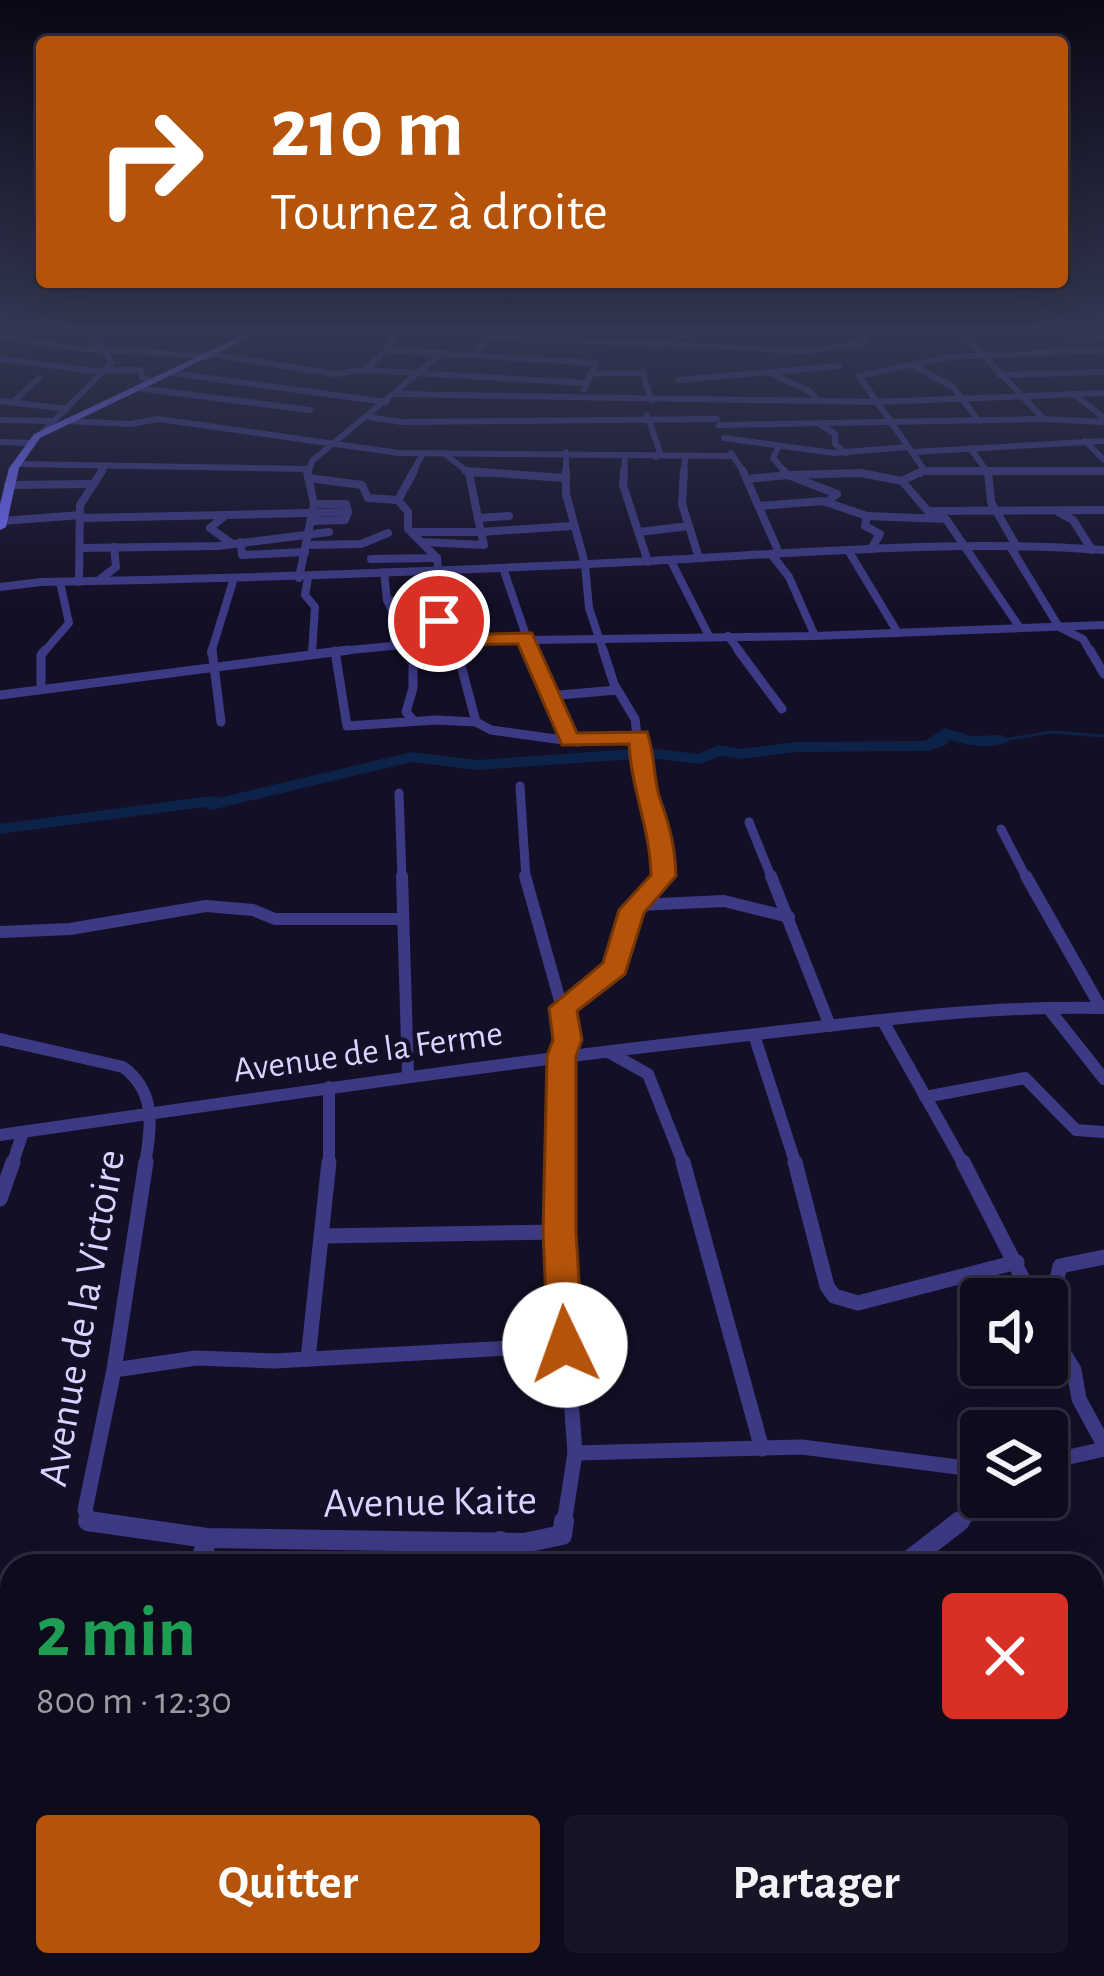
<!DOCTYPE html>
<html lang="fr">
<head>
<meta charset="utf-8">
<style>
  :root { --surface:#0e0b1c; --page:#171425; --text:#f1f3f6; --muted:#9b9ba3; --line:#2e2b3b; --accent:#b45309 }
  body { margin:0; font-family:"Alegreya Sans",sans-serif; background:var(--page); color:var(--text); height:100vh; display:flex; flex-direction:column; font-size:45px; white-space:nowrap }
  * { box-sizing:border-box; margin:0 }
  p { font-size:39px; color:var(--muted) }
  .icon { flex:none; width:66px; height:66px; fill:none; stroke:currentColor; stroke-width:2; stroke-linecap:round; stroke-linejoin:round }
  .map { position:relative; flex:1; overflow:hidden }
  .details { position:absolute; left:0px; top:1554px; width:1104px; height:423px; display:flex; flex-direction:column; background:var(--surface); border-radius:36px 36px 0 0; box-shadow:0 12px 48px #0002,0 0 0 3px var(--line) }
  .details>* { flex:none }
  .top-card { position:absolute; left:36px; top:36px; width:1032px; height:252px; border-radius:12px; box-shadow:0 12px 48px #0002,0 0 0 3px var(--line); background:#b45309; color:#fff; overflow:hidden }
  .controls { position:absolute; left:960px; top:1278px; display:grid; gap:24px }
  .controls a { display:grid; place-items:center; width:108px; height:108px; border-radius:12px; background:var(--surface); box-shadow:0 12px 48px #0002,0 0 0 3px var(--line); font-size:60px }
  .pin { position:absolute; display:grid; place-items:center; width:102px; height:102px; color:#fff; margin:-51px; border:6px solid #fff; border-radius:50%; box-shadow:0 3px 12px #0007 }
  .me { position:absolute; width:132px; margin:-66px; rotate:357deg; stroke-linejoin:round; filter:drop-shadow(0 0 9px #0008) }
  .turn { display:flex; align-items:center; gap:42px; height:252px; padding:0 36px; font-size:54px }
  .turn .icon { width:156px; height:156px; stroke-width:2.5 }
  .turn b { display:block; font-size:84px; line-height:102px }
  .round { display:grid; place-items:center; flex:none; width:126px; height:126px; border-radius:12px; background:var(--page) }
  .overview { display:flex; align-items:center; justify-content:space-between; height:204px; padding:0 36px }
  h1 { font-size:72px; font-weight:700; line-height:90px; color:#1e9e55 }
  .action { display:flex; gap:24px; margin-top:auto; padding:24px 36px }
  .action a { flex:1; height:138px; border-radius:12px; background:var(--accent); color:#fff; font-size:48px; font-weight:700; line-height:138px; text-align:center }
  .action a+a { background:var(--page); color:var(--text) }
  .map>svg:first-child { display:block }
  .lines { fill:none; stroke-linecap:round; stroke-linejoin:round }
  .stream { stroke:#0c2248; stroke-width:3 }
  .river { fill:#0c2248; fill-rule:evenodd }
  .street-far5 { stroke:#3d3a85; stroke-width:6 }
  .street-far4 { stroke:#3d3a85; stroke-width:8 }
  .street-far3 { stroke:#3d3a85; stroke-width:9 }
  .street-far2 { stroke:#3d3a85; stroke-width:12 }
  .street-far1 { stroke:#3d3a85; stroke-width:15 }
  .street { stroke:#3d3a85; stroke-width:20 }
  .secondary { fill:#6f6bff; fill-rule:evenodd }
  .route { fill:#b45309; stroke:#753606; stroke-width:3 }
  .labels { text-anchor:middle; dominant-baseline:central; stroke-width:9; stroke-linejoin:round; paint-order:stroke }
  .street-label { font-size:36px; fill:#d9d4ff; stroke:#130f26 }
  .near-street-label { font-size:42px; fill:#d9d4ff; stroke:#130f26 }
</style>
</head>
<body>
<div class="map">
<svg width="1104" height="1976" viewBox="0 0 1104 1976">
  <rect width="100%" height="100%" fill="#130f26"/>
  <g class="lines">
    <!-- stream -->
    <polyline class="stream" points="1002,740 1052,732 1104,736"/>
    <!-- river -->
    <path class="river" d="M 945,728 L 972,736 L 1002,735 L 1010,740 C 994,751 968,745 949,740 L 946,745 L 927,751 L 795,752 L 742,759 L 721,756 L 700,764 L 649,758 L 477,770 L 412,762 L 211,810 L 204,807 L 0,834 L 0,824 L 211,796 L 218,798 L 412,752 L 477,760 L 649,748 L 698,754 L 719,745 L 742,749 L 795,742 L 925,741 Z"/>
    <!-- street-far5 -->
    <g class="street-far5">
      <polyline points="723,330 964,336 1087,331"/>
      <polyline points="431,332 490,331"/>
      <polyline points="0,336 72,348 208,356"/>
      <polyline points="1096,337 1104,336"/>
      <polyline points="671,344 803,351 865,343 861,334"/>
      <polyline points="387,350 596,363 584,390"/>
      <polyline points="212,354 334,374 364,370 587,383"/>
      <polyline points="475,354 487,338 494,337 660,344 698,330"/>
      <polyline points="0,359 103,372"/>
      <polyline points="912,365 953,387 979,421"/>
      <polyline points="365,369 387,350 399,330"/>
      <polyline points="106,370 141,370 142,378 154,381"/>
      <polyline points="172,373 386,402"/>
      <polyline points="592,373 643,373 651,400"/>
      <polyline points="770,373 809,391 819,401"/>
      <polyline points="999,375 1104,372"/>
      <polyline points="678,380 839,366"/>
      <polyline points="137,388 310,410"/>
      <polyline points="395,394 875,402 1104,393"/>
      <polyline points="1074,394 1104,418"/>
      <polyline points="0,401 67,409"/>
      <polyline points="13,402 39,378"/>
      <polyline points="647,415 660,452 656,457"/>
      <polyline points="369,417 401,422 717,419"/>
      <polyline points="1044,419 1104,422"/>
      <polyline points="0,420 54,421"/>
      <polyline points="67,421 130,424 158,419 399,453 732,456"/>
      <polyline points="818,423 835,434 835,444 846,453"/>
      <polyline points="719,425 1044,419 959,330"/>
      <polyline points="43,432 111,363 105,349 80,330"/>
      <polyline points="724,438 834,453 907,447"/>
      <polyline points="1085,441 1104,460"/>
      <polyline points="0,442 32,443"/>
      <polyline points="779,446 773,458 787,474"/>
      <polyline points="970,448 989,474"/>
      <polyline points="566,452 566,474"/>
      <polyline points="914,452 1104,441"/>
      <polyline points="731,453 745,474"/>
      <polyline points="445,454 469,473 484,474"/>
      <polyline points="16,464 307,469"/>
      <polyline points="923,471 1104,471"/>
      <polyline points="100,474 105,466"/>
      <polyline points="308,474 312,461 442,353"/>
      <polyline points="412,474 423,453"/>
      <polyline points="624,474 625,456"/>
      <polyline points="684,474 685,458"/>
      <polyline points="833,474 865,474"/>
      <polyline points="921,474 923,468 859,376 949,357 1104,350"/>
    </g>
    <!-- street-far4 -->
    <g class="street-far4">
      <polyline points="466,471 565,478"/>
      <polyline points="566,471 566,494 585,564 589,608 604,653"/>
      <polyline points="624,471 623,485 648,562"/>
      <polyline points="684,471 682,504 699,558"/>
      <polyline points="743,471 779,553"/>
      <polyline points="784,471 788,475 861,473 902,481"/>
      <polyline points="922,471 902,481 933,517"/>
      <polyline points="923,471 1104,471"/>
      <polyline points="988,471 991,502 1017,547"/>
      <polyline points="469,473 478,518 509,516"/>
      <polyline points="308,478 362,485 368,498 398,500 408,512 408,529 437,558 440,589 432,596 435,609"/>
      <polyline points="747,479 788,475 837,494 827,502"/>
      <polyline points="8,485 90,484"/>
      <polyline points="398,500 414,471"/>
      <polyline points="759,506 823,501 867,516 946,519 1018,625"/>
      <polyline points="931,511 1104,510"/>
      <polyline points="1058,512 1073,520 1092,550"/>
      <polyline points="226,515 348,512 346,504 314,504"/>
      <polyline points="867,516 865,526 880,534 871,549"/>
      <polyline points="80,518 226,515 210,528 231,543"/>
      <polyline points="478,518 481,532 572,526"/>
      <polyline points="2,521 81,515"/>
      <polyline points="314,521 345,520 348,512"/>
      <polyline points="412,532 481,532 484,545 422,542"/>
      <polyline points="639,532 689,526"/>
      <polyline points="241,542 242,555 305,552"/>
      <polyline points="306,545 361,544 388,533"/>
      <polyline points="82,548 218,546 329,532"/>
      <polyline points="1011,548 1059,627 1083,639 1091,653"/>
      <polyline points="848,550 898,633"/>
      <polyline points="771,554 789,577 815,636"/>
      <polyline points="371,559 437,558"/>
      <polyline points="671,561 709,636"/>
      <polyline points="503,568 532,653"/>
      <polyline points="384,572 387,600 435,609 443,641"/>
      <polyline points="299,578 314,504 307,471"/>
      <polyline points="308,578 305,595 315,607 312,653"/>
      <polyline points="99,580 116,567 114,547"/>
      <polyline points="79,582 80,505 102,471"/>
      <path d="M 0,587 L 41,582 C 244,579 447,571 650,561 C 800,553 953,539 1104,550"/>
      <polyline points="387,600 394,615 394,645"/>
      <polyline points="728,636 741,653"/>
      <polyline points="454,640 458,653"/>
      <polyline points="413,644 413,653"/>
      <polyline points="43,653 69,623 60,582"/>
      <polyline points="211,653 234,578"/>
      <polyline points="319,653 443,641 815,636 1104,625"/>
    </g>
    <!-- street-far3 -->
    <g class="street-far3">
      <polyline points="212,650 221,722"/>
      <polyline points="413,650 413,688 406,712 414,721"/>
      <polyline points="457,650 476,722"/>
      <polyline points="531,650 570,741"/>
      <polyline points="603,650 614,684 635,719 641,769 656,811 666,868 657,879"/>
      <polyline points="738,650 782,709"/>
      <polyline points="1090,650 1104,674"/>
      <polyline points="335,651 347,726 436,720 476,722 491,730 577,742 639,737"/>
      <polyline points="41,689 41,655 45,650"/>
      <polyline points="0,695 349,650"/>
      <polyline points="548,696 617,690"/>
      <polyline points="520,786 526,879"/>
      <polyline points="399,793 402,879"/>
      <polyline points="749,822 772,879"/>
      <polyline points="1001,829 1027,879"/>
    </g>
    <!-- street-far2 -->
    <g class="street-far2">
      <polyline points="402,876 408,1076"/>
      <polyline points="525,876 562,1008"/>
      <polyline points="771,876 830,1026"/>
      <polyline points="1026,876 1101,1008"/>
      <polyline points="638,905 724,901 789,917"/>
      <polyline points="0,932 70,929 206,906 253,910 275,919 403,919"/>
      <polyline points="1048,1008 1104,1079"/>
      <polyline points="884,1023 964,1165"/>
      <polyline points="755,1038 796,1165"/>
      <path d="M 0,1039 L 123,1067 C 157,1092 151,1127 145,1165"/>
      <polyline points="610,1053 648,1074 684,1165"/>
      <polyline points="925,1097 1025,1078 1076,1130 1104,1132"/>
      <path d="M 0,1135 C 241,1101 481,1065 723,1038 C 848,1024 978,1005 1104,1008"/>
      <polyline points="12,1165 23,1132"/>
      <polyline points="329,1165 329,1087"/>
      <polyline points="560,1165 562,1056 567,1039 562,1008 612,973 628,918 660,876"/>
    </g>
    <!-- street-far1 -->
    <g class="street-far1">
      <polyline points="560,1162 559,1232 575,1453 564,1524"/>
      <polyline points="683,1162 762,1449"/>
      <polyline points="795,1162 827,1286 834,1296 858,1303 1017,1262"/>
      <polyline points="963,1162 1033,1299"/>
      <polyline points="0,1199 13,1162"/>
      <polyline points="324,1236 559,1232"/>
      <polyline points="1039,1299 1055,1287 1060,1266 1104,1257"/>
      <polyline points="1047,1326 1074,1370 1079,1399 1104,1445"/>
      <polyline points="308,1359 329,1162"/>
      <polyline points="114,1370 196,1358 274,1361 565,1345"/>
      <polyline points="575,1453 802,1447 981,1470"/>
      <polyline points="1047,1462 1104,1449"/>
      <polyline points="90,1524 85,1510 114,1370 146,1162"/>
      <polyline points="956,1524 991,1497"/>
    </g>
    <!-- street -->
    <g class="street">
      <polyline points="88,1521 207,1538 524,1543 562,1535 564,1521"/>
      <polyline points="500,1541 510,1566"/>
      <polyline points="200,1566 207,1538"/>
      <polyline points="902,1566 960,1521"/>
      <polyline points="0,1715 12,1718"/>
      <polyline points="1092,1757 1104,1742"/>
      <polyline points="483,1965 498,1976"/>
      <polyline points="774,1965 783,1976"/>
      <polyline points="1071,1965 1084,1976"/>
      <polyline points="2,1976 12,1933"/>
      <polyline points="925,1976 934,1965"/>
    </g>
    <!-- secondary -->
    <polygon class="secondary" points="254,330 265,330 40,438 19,468 6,527 0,530 0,504 9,468 34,434"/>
  </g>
  <!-- sky -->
  <linearGradient id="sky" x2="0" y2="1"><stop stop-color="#0a0815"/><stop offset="0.54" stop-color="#333752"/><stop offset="1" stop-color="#333752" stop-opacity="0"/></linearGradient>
  <rect width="1104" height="607" fill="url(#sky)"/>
  <!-- route -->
  <path class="route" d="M 439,615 L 448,621 L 451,635 L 532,633 L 577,733 L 647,732 C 655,753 653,778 660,799 C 670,826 675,847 676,876 L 644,913 L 625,974 L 577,1011 L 582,1040 L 576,1056 L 576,1232 L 583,1345 L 578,1356 L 565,1361 L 553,1356 L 548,1345 L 543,1232 L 547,1056 L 553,1040 L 549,1008 L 603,963 L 619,910 L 651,875 C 650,827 631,789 629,744 L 562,745 L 518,644 L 436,645 L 429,621 Z"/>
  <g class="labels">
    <!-- street labels -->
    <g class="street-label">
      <text transform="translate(368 1052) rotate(-8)">Avenue de la Ferme</text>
    </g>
    <!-- near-street labels -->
    <g class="near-street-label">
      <text transform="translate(82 1318) rotate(-80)">Avenue de la Victoire</text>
      <text transform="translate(430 1502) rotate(-1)">Avenue Kaite</text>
    </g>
  </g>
</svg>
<div class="controls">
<a><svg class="icon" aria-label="sound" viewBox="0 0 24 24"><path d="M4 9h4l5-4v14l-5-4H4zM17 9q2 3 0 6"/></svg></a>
<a><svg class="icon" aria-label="layers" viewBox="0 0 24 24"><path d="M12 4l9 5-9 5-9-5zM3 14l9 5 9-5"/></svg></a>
</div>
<div class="pin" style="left:439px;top:621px;background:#d93025"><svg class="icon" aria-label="arrive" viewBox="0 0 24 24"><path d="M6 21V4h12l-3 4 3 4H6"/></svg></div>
<svg class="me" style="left:565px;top:1345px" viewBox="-20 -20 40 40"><circle r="19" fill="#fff"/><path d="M0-13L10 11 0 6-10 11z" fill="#b45309"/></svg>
<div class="top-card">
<div class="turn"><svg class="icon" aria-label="right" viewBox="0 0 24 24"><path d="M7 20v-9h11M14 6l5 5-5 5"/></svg><div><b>210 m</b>Tournez à droite</div></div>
</div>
<section class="details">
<div class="overview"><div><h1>2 min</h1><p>800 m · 12:30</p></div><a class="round" style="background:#d93025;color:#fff"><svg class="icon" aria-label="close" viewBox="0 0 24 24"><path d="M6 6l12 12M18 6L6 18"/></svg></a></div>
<div class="action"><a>Quitter</a><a>Partager</a></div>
</section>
</div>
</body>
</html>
